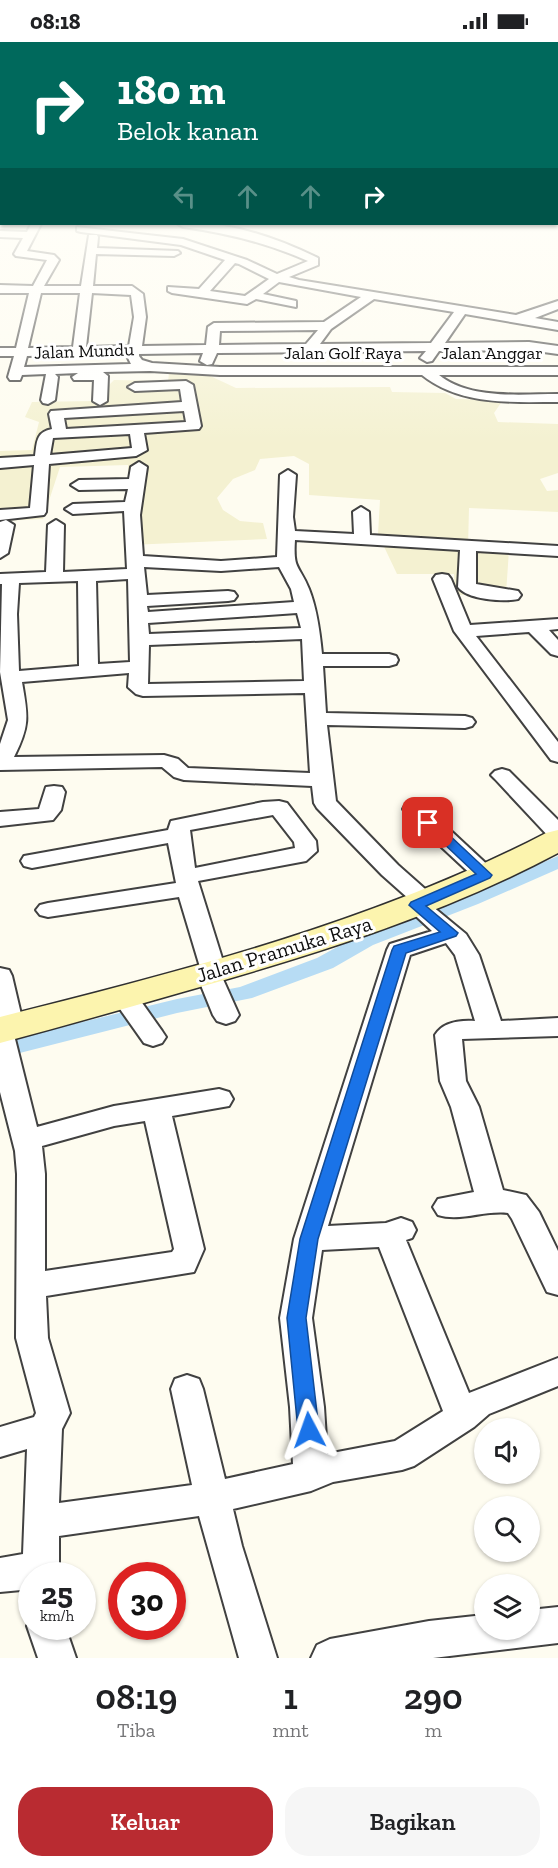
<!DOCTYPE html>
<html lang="id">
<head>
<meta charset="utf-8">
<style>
  :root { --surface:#fff; --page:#f6f6f6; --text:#202124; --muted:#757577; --accent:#b92b31 }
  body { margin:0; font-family:"Zilla Slab",serif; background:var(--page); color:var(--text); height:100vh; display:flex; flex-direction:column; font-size:22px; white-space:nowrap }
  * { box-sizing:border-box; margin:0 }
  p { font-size:20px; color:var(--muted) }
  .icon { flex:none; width:33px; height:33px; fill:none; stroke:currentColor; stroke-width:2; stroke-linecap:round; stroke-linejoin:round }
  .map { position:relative; height:1616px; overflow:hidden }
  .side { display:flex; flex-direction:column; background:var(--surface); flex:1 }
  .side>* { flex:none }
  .guide { position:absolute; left:0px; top:0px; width:558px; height:183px; box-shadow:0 2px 4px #0004; background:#00695c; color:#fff; overflow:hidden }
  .tools { position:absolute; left:474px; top:1376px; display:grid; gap:12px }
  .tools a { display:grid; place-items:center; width:66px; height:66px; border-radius:50%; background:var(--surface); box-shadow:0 2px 4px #0004; font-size:30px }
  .speed { position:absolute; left:18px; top:1520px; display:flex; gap:12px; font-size:30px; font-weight:700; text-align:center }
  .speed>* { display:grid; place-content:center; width:78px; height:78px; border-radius:50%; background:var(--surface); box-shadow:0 2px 4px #0004; line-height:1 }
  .speed small { font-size:15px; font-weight:400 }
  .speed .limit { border:9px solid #d22; background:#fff; color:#111 }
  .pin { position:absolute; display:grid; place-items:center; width:51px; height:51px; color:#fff; margin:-26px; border-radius:12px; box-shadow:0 3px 9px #0006 }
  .me { position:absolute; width:66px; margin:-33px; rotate:356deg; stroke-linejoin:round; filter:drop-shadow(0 0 4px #0008) }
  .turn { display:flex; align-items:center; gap:21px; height:126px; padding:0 18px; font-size:27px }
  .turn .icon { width:78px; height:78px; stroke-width:2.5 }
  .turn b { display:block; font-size:42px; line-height:51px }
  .lanes { display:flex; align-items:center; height:57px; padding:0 18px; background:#0003; justify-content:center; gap:30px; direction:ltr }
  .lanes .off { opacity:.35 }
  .eta { display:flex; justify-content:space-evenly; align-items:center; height:102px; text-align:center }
  .eta b { font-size:36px; font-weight:600; line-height:42px }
  .button { display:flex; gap:12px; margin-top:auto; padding:12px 18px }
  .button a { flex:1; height:69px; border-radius:24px; background:var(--accent); color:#fff; font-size:24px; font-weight:600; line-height:69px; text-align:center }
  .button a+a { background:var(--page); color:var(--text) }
  .status { display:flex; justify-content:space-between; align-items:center; height:42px; padding:0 30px; background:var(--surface); direction:ltr }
  .status svg { height:16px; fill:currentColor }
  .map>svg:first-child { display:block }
  .farmland { fill:#f4f1d1 }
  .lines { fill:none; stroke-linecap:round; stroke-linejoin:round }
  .canal { fill:#b7dcf4; fill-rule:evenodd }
  .street-casing { stroke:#414141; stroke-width:4 }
  .secondary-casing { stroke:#303030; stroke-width:3 }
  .street { fill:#fff; fill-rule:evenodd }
  .secondary { fill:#fcf4ae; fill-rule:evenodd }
  .route { fill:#1a73e8; stroke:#114b97; stroke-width:1.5 }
  .labels { text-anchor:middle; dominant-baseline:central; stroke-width:6; stroke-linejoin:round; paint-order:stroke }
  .far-street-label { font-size:18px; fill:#0e0e0e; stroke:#fff }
  .street-label { font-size:21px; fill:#0e0e0e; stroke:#fff }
</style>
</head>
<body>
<div class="status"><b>08:18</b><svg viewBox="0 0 49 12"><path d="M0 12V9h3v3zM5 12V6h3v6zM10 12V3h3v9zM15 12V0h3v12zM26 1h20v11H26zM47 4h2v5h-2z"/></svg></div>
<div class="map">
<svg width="558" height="1616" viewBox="0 0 558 1616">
  <rect width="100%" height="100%" fill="#fefcf0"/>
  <!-- farmland -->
  <polygon class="farmland" points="169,332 206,332 236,346 390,345 392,350 445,351 456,357 503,358 494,371 498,380 558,382 558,431 540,437 547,449 558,448 558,470 469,466 468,505 509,508 506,552 455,553 454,532 397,532 378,492 380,458 309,453 309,422 294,414 260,417 255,428 233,437 217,456 223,468 240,479 263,481 267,497 130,503 128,423 60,425 43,477 0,479 0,409 32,408 39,380 25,375 32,360 93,359 114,338 168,339"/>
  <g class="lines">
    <!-- canal -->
    <polygon class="canal" points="558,814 558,827 478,862 373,903 333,926 252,956 177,971 0,1016 0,1000 177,957 240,945 317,916 359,893 464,854"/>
    <defs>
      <g id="street">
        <path d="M 31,182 L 41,182 L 27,209 L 54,213 L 59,218 L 44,244 L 81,244 L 89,193 L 97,193 L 98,195 L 97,206 L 178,209 L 180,211 L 174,214 L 96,212 L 93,244 L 132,244 L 143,252 L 146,275 L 142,304 L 206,303 L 208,285 L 214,281 L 324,280 L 361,255 L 279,240 L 263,252 L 296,259 L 296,265 L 256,257 L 247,262 L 172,251 L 168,249 L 168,245 L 199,247 L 225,218 L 181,203 L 81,190 L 77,189 L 77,185 L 183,197 L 247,218 L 277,232 L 308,219 C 268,201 227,191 183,185 L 178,182 C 224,177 277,196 318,216 L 318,223 L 289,235 L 299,238 L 516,273 L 558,259 L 558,267 L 535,276 L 558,280 L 558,288 L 465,272 L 445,301 L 529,300 L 558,304 L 558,312 L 529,308 L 439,309 L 432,319 L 427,320 L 420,316 L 426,309 L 217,311 L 212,322 L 207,323 L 200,319 L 203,311 L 139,312 L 139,314 L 142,318 L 152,321 L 220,325 L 558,325 L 558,333 L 439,333 C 471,358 520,352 558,352 L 558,360 C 511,360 461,364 422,333 L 220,333 L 150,329 L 103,330 L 108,334 L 107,359 L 100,363 L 93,359 L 94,338 L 74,338 L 72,335 L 78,331 L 55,332 L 58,335 L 55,358 L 48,362 L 43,361 L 41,358 L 46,332 L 22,333 L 20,338 L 10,338 L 8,335 L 14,314 L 0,314 L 0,306 L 16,306 L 29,251 L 0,251 L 0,243 L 33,244 L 47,218 L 16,214 L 14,212 L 23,196 L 0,195 L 0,189 L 27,190 ZM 235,221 L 239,222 L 269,237 L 245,254 L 210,249 ZM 41,251 L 80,251 L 73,305 L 28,306 ZM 92,251 L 131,253 L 134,275 L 129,304 L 86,305 ZM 374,257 L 454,270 L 431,301 L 320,302 L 331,287 ZM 318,288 L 306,302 L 219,303 L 220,289 ZM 126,312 L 131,322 L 24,325 L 27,314 Z"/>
        <path d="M 186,339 L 193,343 L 201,384 L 199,387 L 144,391 L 147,408 L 136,414 L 49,422 L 46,470 L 44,473 L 0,478 L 0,468 L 30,466 L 34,423 L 0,426 L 0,416 L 35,414 C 37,400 36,390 52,387 L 49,372 L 51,369 L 182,360 L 180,347 L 135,349 L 128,345 L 135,341 ZM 184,369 L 186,380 L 66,387 L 64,376 ZM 130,392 L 132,406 L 50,413 L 53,396 Z"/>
        <path d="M 139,420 L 147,425 L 140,473 L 143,514 L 221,519 L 277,515 L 280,433 L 288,428 L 296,433 L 293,475 L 295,489 L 354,492 L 353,470 L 361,465 L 369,470 L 370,493 L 558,504 L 558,514 L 476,509 L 476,542 L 518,549 L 521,553 L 518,557 C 504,560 468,558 458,545 L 460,508 L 295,498 C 293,529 299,522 309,547 C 317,567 320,591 322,612 L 389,612 L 396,614 L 398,618 L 396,622 L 389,624 L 323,624 L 326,671 L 465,674 L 472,676 L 475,680 L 472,684 L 465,686 L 327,683 L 336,759 L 398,823 L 433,854 L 437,859 L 432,864 L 466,892 L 479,913 L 501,979 L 558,976 L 558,994 L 462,997 L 466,1039 L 479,1065 L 503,1148 L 526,1153 L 539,1170 L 558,1209 L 558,1253 L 547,1250 L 512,1177 L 508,1171 C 484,1168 460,1180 438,1173 L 433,1165 L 438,1157 L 474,1150 L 451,1065 L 440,1039 L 435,993 C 443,980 460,978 475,979 L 455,913 L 446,901 L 410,913 L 328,1184 L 386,1181 L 401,1176 L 412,1180 L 416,1188 L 412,1196 L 406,1198 L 469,1351 L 558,1316 L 558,1344 L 489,1372 L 474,1385 L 414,1424 L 402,1428 L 333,1440 L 311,1449 L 233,1467 L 242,1504 L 277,1616 L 239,1616 L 199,1474 L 59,1494 L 59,1533 L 32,1533 L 32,1547 L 0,1550 L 0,1516 L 23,1512 L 27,1407 L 0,1415 L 0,1385 L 34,1375 L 36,1371 L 16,1296 L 17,1132 L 15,1109 L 0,1050 L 0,926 L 9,928 L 12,934 L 24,985 L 20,991 L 14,993 L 37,1085 L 114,1064 L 219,1047 L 229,1050 L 233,1057 L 229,1064 L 172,1074 L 204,1207 L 194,1230 L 46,1254 L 48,1296 L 70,1371 L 62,1387 L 59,1461 L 192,1443 L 171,1347 L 175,1337 L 187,1333 L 199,1337 L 203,1347 L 225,1437 L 293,1422 L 290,1365 L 280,1276 L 294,1197 L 387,908 L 390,902 L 432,889 L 404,863 L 409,857 L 382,833 L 317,766 L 314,761 L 312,744 L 184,738 L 174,735 L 162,725 L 0,728 L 0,702 L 8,678 L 0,630 L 2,542 L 0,542 L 0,532 L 46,530 L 48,483 L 56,478 L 64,483 L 63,530 L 127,527 L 124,469 L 73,472 L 65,467 L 73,462 L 125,460 L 128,447 L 79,448 L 71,443 L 79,438 L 129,437 L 131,425 ZM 144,525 L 221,529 L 279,525 L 291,547 L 294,560 L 148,570 L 147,564 L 228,559 L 234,558 L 237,554 L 234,550 L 228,549 L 147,553 ZM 128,537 L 130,620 L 98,622 L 96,539 ZM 78,539 L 79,624 L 19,629 L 17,572 L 19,541 ZM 297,571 L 301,586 L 149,592 L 148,581 ZM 302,597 L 304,639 L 148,642 L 149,603 ZM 129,631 L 128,645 L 136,652 L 143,654 L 305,651 L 310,731 L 188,726 L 178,717 L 164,713 L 14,715 C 30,683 28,675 22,640 ZM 145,1079 L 174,1207 L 172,1210 L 45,1229 L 45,1132 L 42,1104 L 114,1084 ZM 379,1205 L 443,1369 L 395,1399 L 327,1412 L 324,1365 L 312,1276 L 322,1208 Z"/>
        <polygon points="6,478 14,483 8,511 0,516 0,480"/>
        <polygon points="442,532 448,533 451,537 470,583 558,577 558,587 549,588 558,598 558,614 551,612 529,590 476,594 558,700 558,720 551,718 454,589 433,537 436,533"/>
        <polygon points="502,727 509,729 558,778 558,798 550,796 495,737 491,733 495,729"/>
        <polygon points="54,744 62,745 65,750 61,768 53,778 0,784 0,770 39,767 46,745"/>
        <path d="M 279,759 L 287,761 L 316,799 L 317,809 L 306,819 L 198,839 L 226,929 L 222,935 L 239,973 L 235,979 L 226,982 L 217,979 L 213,973 L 196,931 L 200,925 L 179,855 L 48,875 L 40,873 L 36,868 L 40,863 L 48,861 L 176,841 L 168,801 L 32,826 L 24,824 L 21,819 L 24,814 L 168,788 L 171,779 L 263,760 ZM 273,773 L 294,800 L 295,806 L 195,826 L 190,788 Z"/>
        <polygon points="414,760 422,762 493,828 496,833 493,838 485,840 477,838 406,772 403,767 406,762"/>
        <polygon points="124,946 133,948 162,989 166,995 162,1001 153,1004 144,1001 115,960 111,954 115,948"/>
        <polygon points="558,1565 558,1601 433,1616 311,1616 317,1603 330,1597 429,1579 484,1573 484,1587 530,1587 530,1568"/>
        <polygon points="32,1574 32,1584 65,1584 76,1616 38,1616 27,1584"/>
      </g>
      <path id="secondary" d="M 558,788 L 558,811 C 438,875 310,914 179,951 C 120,968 60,985 0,1001 L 0,975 C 186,928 375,880 546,791 Z"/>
    </defs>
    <!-- street casing -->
    <use href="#street" class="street-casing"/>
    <!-- secondary casing -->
    <use href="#secondary" class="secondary-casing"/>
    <!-- street -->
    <use href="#street" class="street"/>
    <!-- secondary -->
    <use href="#secondary" class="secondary"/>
  </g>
  <!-- sky -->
  <linearGradient id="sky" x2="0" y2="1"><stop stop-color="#94c4ed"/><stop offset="0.44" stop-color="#fffef8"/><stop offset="1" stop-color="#fffef8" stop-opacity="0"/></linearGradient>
  <rect width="558" height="402" fill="url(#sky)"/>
  <!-- route -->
  <polygon class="route" points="428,777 433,778 492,833 490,836 426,864 458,891 456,894 406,911 318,1197 306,1276 319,1388 316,1394 309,1397 301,1394 298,1388 287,1276 300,1197 392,908 394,904 440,890 409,863 411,860 476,832 424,783 422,781"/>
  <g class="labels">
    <!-- far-street labels -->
    <g class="far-street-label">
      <text transform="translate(84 309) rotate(-2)">Jalan Mundu</text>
      <text x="343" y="311">Jalan Golf Raya</text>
      <text x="492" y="311">Jalan Anggar</text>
    </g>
    <!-- street labels -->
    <g class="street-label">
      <text transform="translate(284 907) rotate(-17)">Jalan Pramuka Raya</text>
    </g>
  </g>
</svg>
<div class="tools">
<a><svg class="icon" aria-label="sound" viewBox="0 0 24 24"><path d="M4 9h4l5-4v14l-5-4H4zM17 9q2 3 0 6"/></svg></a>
<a><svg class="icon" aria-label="search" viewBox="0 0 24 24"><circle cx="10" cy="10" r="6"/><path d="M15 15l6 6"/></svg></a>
<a><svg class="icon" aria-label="layers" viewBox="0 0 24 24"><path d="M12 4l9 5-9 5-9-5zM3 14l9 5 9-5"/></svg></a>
</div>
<div class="speed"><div>25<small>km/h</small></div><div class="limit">30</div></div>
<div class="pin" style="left:428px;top:781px;background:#d93025"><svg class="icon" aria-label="arrive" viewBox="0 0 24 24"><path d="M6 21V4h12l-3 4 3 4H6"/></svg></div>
<svg class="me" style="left:309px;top:1388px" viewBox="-20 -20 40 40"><path d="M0-17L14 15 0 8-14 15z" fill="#1a73e8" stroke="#fff" stroke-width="4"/></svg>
<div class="guide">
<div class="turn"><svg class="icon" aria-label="right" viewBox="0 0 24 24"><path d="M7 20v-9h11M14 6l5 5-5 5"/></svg><div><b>180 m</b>Belok kanan</div></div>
<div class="lanes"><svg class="icon off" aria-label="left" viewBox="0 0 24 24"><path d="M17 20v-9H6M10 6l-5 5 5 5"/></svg><svg class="icon off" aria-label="ahead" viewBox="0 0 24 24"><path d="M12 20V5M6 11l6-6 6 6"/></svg><svg class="icon off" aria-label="ahead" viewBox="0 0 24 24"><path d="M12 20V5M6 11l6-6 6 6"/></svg><svg class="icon" aria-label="right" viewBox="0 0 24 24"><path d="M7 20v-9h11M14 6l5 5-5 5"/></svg></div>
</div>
</div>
<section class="side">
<div class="eta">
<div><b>08:19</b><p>Tiba</p></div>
<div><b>1</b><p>mnt</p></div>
<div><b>290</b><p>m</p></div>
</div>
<div class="button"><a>Keluar</a><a>Bagikan</a></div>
</section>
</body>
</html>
